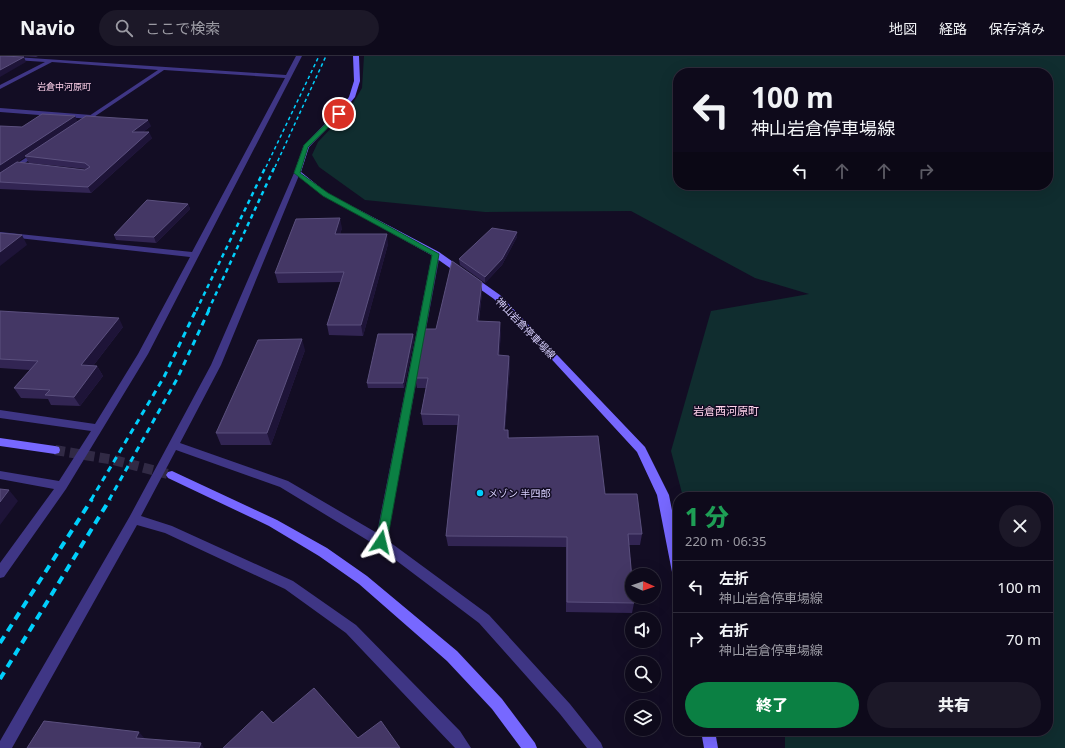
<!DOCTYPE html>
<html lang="ja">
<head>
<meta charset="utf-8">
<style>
  :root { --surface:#0e0a1b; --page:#1c1828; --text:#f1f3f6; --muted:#9b9aa3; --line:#2e2b3a; --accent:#0b8043 }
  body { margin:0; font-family:"Noto Sans","Noto Sans JP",sans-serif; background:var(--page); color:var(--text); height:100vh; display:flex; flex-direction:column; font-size:15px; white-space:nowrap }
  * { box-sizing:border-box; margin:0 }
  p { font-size:13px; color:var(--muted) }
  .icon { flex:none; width:22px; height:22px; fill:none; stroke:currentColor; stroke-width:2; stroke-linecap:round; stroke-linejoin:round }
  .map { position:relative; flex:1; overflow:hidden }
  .details { position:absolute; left:673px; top:436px; width:380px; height:244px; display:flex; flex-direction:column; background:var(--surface); border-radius:16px; box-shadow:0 4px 16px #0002,0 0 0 1px var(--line) }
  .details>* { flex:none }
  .banner { position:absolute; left:673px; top:12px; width:380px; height:122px; border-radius:16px; box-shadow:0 4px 16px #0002,0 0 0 1px var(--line); background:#0e0a1b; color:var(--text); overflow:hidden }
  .needle { width:26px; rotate:92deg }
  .controls { position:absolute; left:625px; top:512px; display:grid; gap:8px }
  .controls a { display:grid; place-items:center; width:36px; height:36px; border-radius:50%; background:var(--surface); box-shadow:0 4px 16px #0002,0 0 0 1px var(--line); font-size:20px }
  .pin { position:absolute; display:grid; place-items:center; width:34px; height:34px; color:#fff; margin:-17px; border:2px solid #fff; border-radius:50%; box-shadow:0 1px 4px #0007 }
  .me { position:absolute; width:44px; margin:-22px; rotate:10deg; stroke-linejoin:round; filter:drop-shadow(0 0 3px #0008) }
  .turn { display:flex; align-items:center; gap:14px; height:84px; padding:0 12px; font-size:18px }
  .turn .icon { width:52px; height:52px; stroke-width:2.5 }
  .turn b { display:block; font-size:28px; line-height:34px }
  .lanes { display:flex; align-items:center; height:38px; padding:0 12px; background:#0003; justify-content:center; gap:20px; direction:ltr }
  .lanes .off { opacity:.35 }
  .round { display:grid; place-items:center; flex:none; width:42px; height:42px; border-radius:21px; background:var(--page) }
  .headline { display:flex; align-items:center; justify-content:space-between; height:68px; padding:0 12px }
  h1 { font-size:24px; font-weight:800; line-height:30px; color:#1e9e55 }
  .cta { display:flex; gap:8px; margin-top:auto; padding:8px 12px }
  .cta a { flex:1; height:46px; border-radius:24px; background:var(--accent); color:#fff; font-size:16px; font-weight:800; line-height:46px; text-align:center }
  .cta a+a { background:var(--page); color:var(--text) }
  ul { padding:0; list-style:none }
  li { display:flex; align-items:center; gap:12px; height:52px; padding:0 12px; border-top:1px solid var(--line) }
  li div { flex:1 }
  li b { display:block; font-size:15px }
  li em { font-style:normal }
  header { display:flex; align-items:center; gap:24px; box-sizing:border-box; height:56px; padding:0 20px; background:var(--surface); border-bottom:1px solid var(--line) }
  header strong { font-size:19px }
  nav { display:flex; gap:22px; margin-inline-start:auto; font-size:14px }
  .search { width:280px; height:36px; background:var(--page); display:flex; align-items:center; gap:10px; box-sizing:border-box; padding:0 14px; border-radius:22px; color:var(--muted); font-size:15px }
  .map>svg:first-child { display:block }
  .green { fill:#102d2f; fill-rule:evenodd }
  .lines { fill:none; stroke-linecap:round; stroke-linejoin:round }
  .secondary-tunnel { stroke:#312a45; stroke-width:10; stroke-dasharray:10 5; stroke-linecap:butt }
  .lane { fill:#3f3685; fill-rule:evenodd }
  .street { fill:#3f3685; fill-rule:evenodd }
  .secondary { fill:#7768ff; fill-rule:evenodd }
  .rail-far3 { stroke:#00cffc; stroke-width:1.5; stroke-dasharray:3.5 3; stroke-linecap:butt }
  .rail-far2 { stroke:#00cffc; stroke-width:2.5; stroke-dasharray:4.5 4; stroke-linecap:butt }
  .rail-far1 { stroke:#00cffc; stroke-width:3; stroke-dasharray:6 5; stroke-linecap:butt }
  .rail { stroke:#00cffc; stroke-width:4; stroke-dasharray:8 6; stroke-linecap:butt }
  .wall { fill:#322553 }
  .shaded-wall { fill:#1e1438 }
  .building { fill:#443765; stroke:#5b507e }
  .route { fill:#0b8043; stroke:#07532c }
  .poi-dot { fill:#00cffc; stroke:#130d24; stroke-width:1.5 }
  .labels { text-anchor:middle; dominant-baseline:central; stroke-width:3; stroke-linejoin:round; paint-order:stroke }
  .far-neighbourhood-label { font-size:9px; fill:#ffd3eb; stroke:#130d24 }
  .street-label { font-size:10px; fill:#d9d1ff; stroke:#130d24 }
  .poi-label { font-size:10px; fill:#d9d1ff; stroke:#130d24; text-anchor:start }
  .neighbourhood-label { font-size:11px; fill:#ffd3eb; stroke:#130d24 }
</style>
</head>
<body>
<header>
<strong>Navio</strong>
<div class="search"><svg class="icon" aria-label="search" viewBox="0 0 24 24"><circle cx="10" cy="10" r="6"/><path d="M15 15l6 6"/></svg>ここで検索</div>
<nav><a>地図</a><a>経路</a><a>保存済み</a></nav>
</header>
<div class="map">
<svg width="1065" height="692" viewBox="0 0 1065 692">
  <rect width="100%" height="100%" fill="#130d24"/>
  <!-- green -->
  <path class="green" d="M 364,0 L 1065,0 L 1065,692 L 785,692 L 785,675 L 1048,675 L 1048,441 L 683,441 L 671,395 L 711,255 L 809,238 L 755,222 L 631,155 L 485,156 L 365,144 L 319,111 L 312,99 L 318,86 L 350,52 L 362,32 ZM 678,17 L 1048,17 L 1048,129 L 678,129 Z"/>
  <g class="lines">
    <!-- secondary-tunnel -->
    <polyline class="secondary-tunnel" points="55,394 114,404 172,419"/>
    <!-- lane -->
    <polygon class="lane" points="0,52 91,59 94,61 91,63 0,56"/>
    <!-- street -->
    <g class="street">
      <polygon points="0,0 286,19 296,0 302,0 148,298 66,433 4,521 0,522 0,507 54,433 0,423 0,415 59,425 91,375 0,362 0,354 95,368 138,298 190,201 0,180 0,176 192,196 285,22 164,14 82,69 80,68 80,66 158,14 52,6 0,33 0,29 45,6 0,3"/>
      <polygon points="36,95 41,96 0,124 0,119"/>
      <polygon points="297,115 300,117 221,309 180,387 288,425 377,477 432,198 436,196 439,196 440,198 387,484 489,559 570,648 601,687 603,692 587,692 560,658 479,567 377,490 280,431 176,394 141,460 172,470 293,525 356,569 460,675 471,692 455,692 346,577 285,533 165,477 137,469 12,692 0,692 0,685 130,460 211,309 294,117"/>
    </g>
    <!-- secondary -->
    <g class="secondary">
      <polygon points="353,0 359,0 360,25 355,41 341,58 309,91 301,116 327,137 439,196 500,239 645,391 669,439 678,485 678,521 674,520 672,516 657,439 637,396 544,295 494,243 433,200 323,139 294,117 304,89 337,56 349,41 354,25"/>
      <polygon points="0,382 55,390 59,391 60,394 59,397 55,398 0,390"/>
      <polygon points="172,415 277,464 327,492 367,520 457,595 502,643 535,687 537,692 521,692 492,653 447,605 359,528 319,500 269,470 168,422 166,419 168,416"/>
      <polygon points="701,675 715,675 718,692 704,692"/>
    </g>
    <!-- rail-far3 -->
    <g class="rail-far3">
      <polyline points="266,111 319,0"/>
      <polyline points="275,111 326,0"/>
    </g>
    <!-- rail-far2 -->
    <g class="rail-far2">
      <polyline points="196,255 266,110"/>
      <polyline points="208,255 275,110"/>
    </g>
    <!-- rail-far1 -->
    <g class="rail-far1">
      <polyline points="91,444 164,321 196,254"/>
      <polyline points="109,444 177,323 209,254"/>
    </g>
    <!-- rail -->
    <g class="rail">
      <polyline points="0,587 92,443"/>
      <polyline points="0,623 110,443"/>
    </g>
  </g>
  <!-- wall -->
  <g class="wall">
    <polygon points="19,0 38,0 36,1"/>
    <polygon points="78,66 17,106 85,114 86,113 29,107 25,100 151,70 143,76 152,82 91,137 0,133 0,70 22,71"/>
    <polygon points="188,148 190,153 156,187 116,184 114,179"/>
    <polygon points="342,172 340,178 388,188 363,280 329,279 327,269 341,226 278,227 275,217"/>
    <polygon points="517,176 517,181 502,209 485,227 460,209 459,203"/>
    <polygon points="482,226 482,237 479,265 501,276 499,299 509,300 510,310 505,374 508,374 509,382 605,438 642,478 640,489 629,489 634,547 632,557 566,556 566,491 448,490 446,480 458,369 423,369 421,358 426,332 417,332 415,322"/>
    <polygon points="0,255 123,271 93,310 97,310 103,320 80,350 51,349 48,343 21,342 14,332 30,314 0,312"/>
    <polygon points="413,278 414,284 404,332 368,332 367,327"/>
    <polygon points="305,294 271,389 221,389 216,377"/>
  </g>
  <!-- shaded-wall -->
  <g class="shaded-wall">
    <polygon points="24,1 26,6 0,21 0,14"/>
    <polygon points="75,60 78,66 0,117 0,109"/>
    <polygon points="148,64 151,70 135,82 132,76"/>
    <polygon points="149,76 152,82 91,137 88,131"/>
    <polygon points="188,148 190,153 156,187 154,181"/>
    <polygon points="340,162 342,172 337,188 335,178"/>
    <polygon points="517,176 517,181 502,209 485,227 485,221"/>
    <polygon points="387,178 388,188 363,280 361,269"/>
    <polygon points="22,179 27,189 0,210 0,196"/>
    <polygon points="482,226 482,237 477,276 477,265"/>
    <polygon points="119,262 123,271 86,319 81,309"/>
    <polygon points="500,266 501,276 499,310 498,299"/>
    <polygon points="413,278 414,284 404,332 403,327"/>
    <polygon points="302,283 305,294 271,389 267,377"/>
    <polygon points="509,300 510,310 504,384 504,374"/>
    <polygon points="97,310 103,320 80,350 74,341"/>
    <polygon points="9,434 18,445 0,469 0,446"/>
    <polygon points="139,676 147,685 136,682"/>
    <polygon points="201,687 204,692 199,692"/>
  </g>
  <!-- building -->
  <g class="building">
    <polygon points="0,0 3,0 24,1 0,14"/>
    <polygon points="42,58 75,60 0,109 0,70 22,71"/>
    <polygon points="86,60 148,64 132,76 149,76 88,131 0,126 0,117 17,106 85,114 90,111 85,107 25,100"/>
    <polygon points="147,144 188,148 154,181 114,179"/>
    <polygon points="340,162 335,178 387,178 361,269 327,269 344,216 275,217 296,163"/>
    <polygon points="492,172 517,176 502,203 485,221 459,203"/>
    <polygon points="0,177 22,179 0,196"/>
    <polygon points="452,205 482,226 477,265 500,266 498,299 509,300 504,374 508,374 508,382 598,380 605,438 637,438 642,478 628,478 632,523 632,541 634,541 634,547 567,546 567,481 446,480 459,359 421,358 428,322 415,322 424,273 436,273"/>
    <polygon points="0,255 119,262 81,309 97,310 74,341 45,339 50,334 14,332 38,305 0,303"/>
    <polygon points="378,278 413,278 403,327 367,327"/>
    <polygon points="302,283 267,377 216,377 258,284"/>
    <polygon points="0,433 9,434 0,446"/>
    <polygon points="314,632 358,682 381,665 400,692 223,692 262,655 273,667"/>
    <polygon points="44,665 139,676 136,682 201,687 199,692 27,692"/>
  </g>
  <!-- route -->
  <polygon class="route" points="338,56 342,58 308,91 300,117 328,137 439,198 387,486 385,489 381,490 377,489 376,486 432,199 323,140 294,117 304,89"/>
  <!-- markers -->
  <circle class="poi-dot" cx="480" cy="437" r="4"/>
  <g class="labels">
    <!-- far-neighbourhood labels -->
    <g class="far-neighbourhood-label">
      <text x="64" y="30">岩倉中河原町</text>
    </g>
    <!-- street labels -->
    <g class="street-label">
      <text transform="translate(526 272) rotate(46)">神山岩倉停車場線</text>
    </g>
    <!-- poi labels -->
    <g class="poi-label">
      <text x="488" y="437">メゾン 半四郎</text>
    </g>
    <!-- neighbourhood labels -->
    <g class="neighbourhood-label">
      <text x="726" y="354">岩倉西河原町</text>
    </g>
  </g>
</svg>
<div class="controls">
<a><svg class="needle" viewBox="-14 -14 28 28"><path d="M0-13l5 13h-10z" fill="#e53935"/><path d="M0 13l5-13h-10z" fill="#9b9aa3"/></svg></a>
<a><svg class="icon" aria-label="sound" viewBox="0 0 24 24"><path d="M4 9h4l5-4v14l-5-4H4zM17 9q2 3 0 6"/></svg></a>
<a><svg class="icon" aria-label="search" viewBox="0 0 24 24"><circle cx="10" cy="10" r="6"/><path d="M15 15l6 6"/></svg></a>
<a><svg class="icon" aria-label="layers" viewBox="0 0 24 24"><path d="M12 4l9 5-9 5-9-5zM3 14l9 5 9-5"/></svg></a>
</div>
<div class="pin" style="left:339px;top:58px;background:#d93025"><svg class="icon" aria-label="arrive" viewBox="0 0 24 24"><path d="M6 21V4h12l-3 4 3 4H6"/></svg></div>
<svg class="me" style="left:381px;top:486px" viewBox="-20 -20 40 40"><path d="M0-17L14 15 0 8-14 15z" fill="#0b8043" stroke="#fff" stroke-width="4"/></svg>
<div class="banner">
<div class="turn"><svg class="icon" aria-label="left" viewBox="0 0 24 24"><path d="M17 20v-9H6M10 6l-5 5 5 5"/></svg><div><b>100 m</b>神山岩倉停車場線</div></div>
<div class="lanes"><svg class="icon" aria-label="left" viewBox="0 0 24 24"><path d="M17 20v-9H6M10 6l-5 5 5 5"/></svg><svg class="icon off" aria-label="ahead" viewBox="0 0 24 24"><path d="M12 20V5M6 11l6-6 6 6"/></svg><svg class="icon off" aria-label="ahead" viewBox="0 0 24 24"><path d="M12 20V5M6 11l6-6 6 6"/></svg><svg class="icon off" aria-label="right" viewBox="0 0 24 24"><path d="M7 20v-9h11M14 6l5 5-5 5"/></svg></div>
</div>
<section class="details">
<div class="headline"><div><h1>1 分</h1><p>220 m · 06:35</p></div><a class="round"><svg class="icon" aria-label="close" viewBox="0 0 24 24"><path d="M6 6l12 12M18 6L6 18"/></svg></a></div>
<ul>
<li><svg class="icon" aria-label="left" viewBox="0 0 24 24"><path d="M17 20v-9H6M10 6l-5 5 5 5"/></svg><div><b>左折</b><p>神山岩倉停車場線</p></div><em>100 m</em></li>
<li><svg class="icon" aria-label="right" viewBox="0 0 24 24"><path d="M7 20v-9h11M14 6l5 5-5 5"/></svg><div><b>右折</b><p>神山岩倉停車場線</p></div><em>70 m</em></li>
</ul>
<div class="cta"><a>終了</a><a>共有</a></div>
</section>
</div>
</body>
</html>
